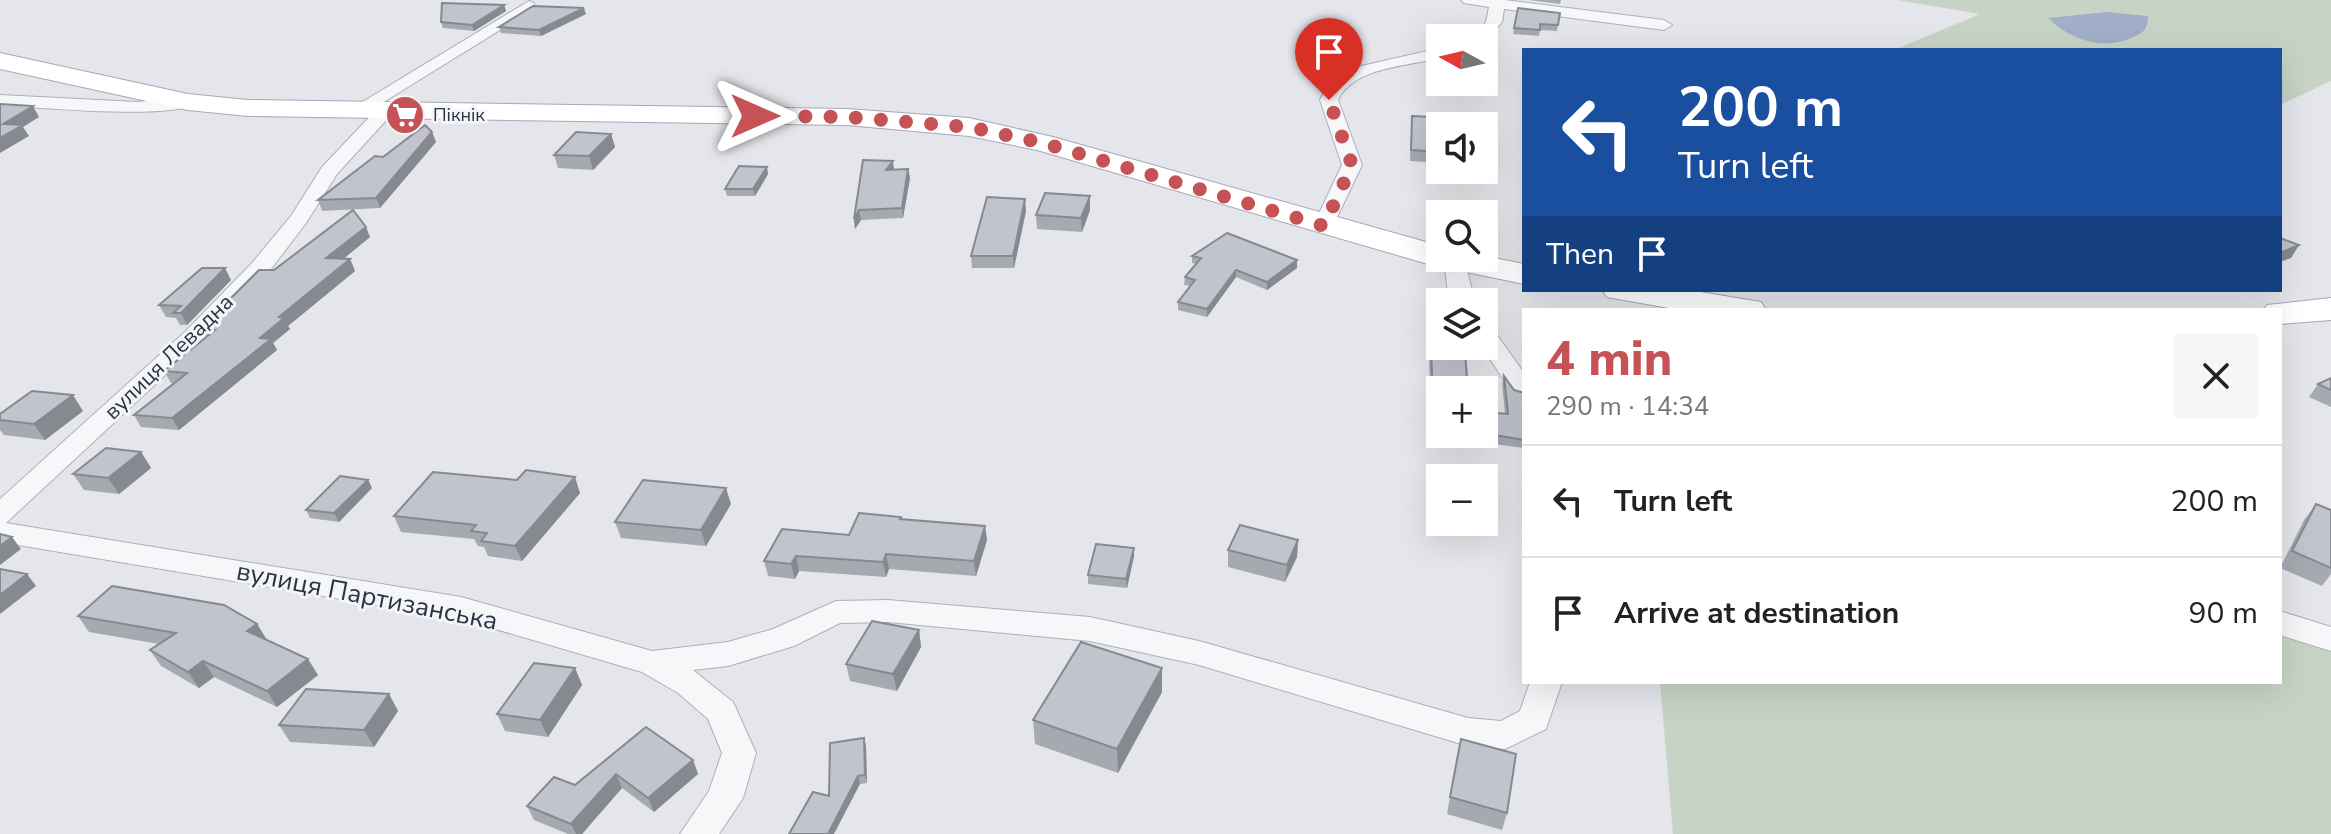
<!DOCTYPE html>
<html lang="en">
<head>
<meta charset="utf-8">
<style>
  :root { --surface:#fff; --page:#f6f6f6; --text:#222; --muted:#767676; --line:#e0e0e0; --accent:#c65255 }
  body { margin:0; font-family:"Nunito Sans",sans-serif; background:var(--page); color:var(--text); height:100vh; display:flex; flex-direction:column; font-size:30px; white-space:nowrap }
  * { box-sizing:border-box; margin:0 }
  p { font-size:26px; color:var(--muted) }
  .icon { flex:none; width:44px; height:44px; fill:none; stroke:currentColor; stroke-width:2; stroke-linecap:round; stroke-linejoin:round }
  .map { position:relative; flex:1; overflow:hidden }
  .drawer { position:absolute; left:1522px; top:308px; width:760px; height:376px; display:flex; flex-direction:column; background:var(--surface); border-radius:0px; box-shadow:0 8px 32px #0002 }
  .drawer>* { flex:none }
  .top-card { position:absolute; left:1522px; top:48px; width:760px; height:244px; border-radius:0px; box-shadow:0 8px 32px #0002; background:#1a4fa0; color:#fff; overflow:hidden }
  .needle { width:52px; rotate:278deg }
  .controls { position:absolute; left:1426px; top:24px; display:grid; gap:16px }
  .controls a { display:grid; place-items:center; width:72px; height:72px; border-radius:0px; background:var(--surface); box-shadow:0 8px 32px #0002; font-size:40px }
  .pin { position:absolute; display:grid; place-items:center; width:68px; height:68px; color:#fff; margin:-82px -34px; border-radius:50% 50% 50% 0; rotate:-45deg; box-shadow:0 0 8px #0007 }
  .pin .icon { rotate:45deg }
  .me { position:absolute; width:88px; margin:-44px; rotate:90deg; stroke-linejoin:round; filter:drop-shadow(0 0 6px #0008) }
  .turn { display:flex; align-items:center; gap:28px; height:168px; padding:0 24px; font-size:36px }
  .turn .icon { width:104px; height:104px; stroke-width:2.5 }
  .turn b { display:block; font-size:56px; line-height:68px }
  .then { display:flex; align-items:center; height:76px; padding:0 24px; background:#0003; gap:16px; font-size:30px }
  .round { display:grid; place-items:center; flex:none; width:84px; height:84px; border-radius:0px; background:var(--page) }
  .overview { display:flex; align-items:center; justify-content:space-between; height:136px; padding:0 24px }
  h1 { font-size:48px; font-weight:800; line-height:60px; color:var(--accent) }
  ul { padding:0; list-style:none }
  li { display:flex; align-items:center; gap:24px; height:112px; padding:0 24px; border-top:2px solid var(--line) }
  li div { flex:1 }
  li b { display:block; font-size:30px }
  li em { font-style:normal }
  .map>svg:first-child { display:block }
  .green { fill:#c7d4c5 }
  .water { fill:#a2afc8 }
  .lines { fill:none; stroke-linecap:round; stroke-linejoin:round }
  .street-casing { stroke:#adb0b8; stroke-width:2 }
  .primary-casing { stroke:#a4a9b6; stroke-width:2 }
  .street { fill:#f6f7f9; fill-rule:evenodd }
  .primary { fill:#fff; fill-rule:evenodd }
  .wall { fill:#a6a9b0 }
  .shaded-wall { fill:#878990 }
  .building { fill:#c1c4cd; stroke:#878990; stroke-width:2 }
  .route { stroke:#c65255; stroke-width:14; stroke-dasharray:0 25.2 }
  .labels { text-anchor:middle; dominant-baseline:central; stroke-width:6; stroke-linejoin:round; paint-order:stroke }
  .far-poi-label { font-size:18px; fill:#2c3242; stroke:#f4f5f8; text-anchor:start }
  .street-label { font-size:22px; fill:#2c3242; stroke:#f4f5f8 }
  .near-street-label { font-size:26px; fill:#2c3242; stroke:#f4f5f8 }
</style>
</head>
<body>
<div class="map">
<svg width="2331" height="834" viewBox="0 0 2331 834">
  <rect width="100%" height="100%" fill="#e4e6eb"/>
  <!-- green -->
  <g class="green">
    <polygon points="1898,0 2331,0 2331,81 2280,105 2280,50 1894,50 1980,14"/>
    <polygon points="2280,626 2331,644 2331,834 1673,834 1660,682 2280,682"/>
  </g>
  <!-- water -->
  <path class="water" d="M 2107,12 L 2148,16 C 2148,30 2143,33 2131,38 C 2103,51 2069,39 2048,18 Z"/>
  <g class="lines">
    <defs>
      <g id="street">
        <polygon points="1461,0 1505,0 1664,20 1672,25 1664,30 1504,9 1502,22 1484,42 1484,38 1474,38 1486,22 1489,7 1464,3"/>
        <polygon points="529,1 534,3 534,9 361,116 355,117 346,112"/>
        <path d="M 1440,48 L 1440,58 C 1408,66 1353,67 1338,100 L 1362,165 L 1331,230 L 1317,230 L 1313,226 L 1342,165 L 1320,100 L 1331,79 L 1353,68 Z"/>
        <path d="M 0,95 L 137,102 L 188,97 L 197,102 C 178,121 33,107 0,105 Z"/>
        <polygon points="384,107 393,112 390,116 337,174 306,223 268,273 202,341 6,523 461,597 652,651 728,642 773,629 836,601 888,600 1090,617 1199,641 1468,718 1501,721 1520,711 1530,682 1562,682 1546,729 1505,749 1468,746 1199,665 1090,641 888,622 840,623 794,646 728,666 693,670 733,702 756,753 743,798 719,834 680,834 709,791 722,753 708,719 678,693 642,672 461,619 0,542 0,499 186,331 252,263 291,216 322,167 378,108"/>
        <polygon points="1444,258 1464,258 1475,302 1451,302 1448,295"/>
        <polygon points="1484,326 1492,328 1524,373 1524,399 1515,396 1481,346 1484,346"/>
        <polygon points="2280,611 2331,627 2331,651 2280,635"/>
      </g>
      <g id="primary">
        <polygon points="0,53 188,94 248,100 847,109 969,118 1053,137 1440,246 1440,258 1484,258 1484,256 1524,264 1524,284 1428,264 1037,150 969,136 847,125 248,116 188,110 0,69"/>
        <polygon points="1602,290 1688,290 1761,302 1766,310 1680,310 1607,297"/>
        <polygon points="2331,298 2331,320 2280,324 2280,310 2264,310 2267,305"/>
      </g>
    </defs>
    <!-- street casing -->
    <use href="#street" class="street-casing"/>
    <!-- primary casing -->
    <use href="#primary" class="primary-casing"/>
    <!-- street -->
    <use href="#street" class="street"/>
    <!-- primary -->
    <use href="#primary" class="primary"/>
  </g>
  <!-- wall -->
  <g class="wall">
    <polygon points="1529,0 1561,0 1560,4"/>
    <polygon points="504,5 506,11 474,31 443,28 441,22"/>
    <polygon points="1560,13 1557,31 1540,30 1539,36 1513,34 1514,28"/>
    <polygon points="586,14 541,36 501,33 499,27"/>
    <polygon points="1412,116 1440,126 1440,163 1410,161"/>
    <polygon points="432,132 436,142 380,208 322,211 318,200"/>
    <polygon points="611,134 615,147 593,170 558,168 554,155"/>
    <polygon points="863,160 894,169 908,169 910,178 903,218 861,220 855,229 854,219"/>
    <polygon points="768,174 755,196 727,196 725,189"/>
    <polygon points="1090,210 1082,232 1037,229 1036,215"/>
    <polygon points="1026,211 1014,268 972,268 971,256"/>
    <polygon points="370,237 343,259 350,259 355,271 288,326 290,329 273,343 277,350 179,430 141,427 134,415 174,383 171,383 164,371 206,337 201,329 216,317 215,314 274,270"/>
    <polygon points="1192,256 1297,268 1267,290 1236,277 1207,317 1178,310 1178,302 1190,286 1184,285 1185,277 1196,264 1192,263"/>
    <polygon points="231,280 187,325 180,325 176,318 166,317 159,305"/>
    <polygon points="1431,350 1440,390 1440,432 1432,432 1429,364"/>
    <polygon points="1504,376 1514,390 1524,393 1524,448 1486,443 1484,420 1486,412 1505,413 1502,384"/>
    <polygon points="2331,378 2331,407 2309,397 2318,384"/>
    <polygon points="83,411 45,440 4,435 0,430 0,414"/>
    <polygon points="141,452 151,468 119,494 84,490 73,474"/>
    <polygon points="368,480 372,488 339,522 310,518 306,510"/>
    <polygon points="580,493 522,561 488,556 484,547 478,546 474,539 401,532 394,516"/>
    <polygon points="731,504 706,546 621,538 615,522"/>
    <polygon points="2316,504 2331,510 2331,574 2322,586 2280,568 2304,520"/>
    <polygon points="901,517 902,519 985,526 987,540 976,576 889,569 886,577 799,571 795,579 768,576 764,561 849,535"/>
    <polygon points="1298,540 1297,557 1285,582 1228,567 1228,550"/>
    <polygon points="1134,548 1134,556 1127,588 1088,584 1088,575"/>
    <polygon points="78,616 257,624 267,640 318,675 277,707 214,677 199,688 161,666 150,650 159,644 89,632"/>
    <polygon points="919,630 921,647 897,691 850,681 846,664"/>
    <polygon points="575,668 582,685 548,737 505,731 497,714"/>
    <polygon points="1162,692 1118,773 1035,744 1033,720"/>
    <polygon points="389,694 398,711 374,747 290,742 279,725"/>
    <polygon points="646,727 693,760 698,774 654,812 622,788 582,834 568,834 534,820 527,806 575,785"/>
    <polygon points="864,738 866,746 867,783 860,784 829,796"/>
    <polygon points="1457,756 1507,813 1502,830 1447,814"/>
  </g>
  <!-- shaded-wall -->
  <g class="shaded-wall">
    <polygon points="504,5 506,11 474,31 472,25"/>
    <polygon points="584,8 586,14 541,36 539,30"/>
    <polygon points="33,106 39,117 23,127 29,136 0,153 0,138 3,124"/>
    <polygon points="432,132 436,142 380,208 376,198"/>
    <polygon points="611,134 615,147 593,170 589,156"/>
    <polygon points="893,161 894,170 886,170"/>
    <polygon points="767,167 768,174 755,196 753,189"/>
    <polygon points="908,169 910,178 903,218 902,208"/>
    <polygon points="1090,196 1090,210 1082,232 1081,218"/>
    <polygon points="1025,199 1026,211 1014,268 1013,256"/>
    <polygon points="859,210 861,220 855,229 854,219"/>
    <polygon points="366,227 370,237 331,269 326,258"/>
    <polygon points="2299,245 2291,258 2280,262 2280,253"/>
    <polygon points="350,259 355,271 288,326 290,329 273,343 277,350 179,430 172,418 260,338 279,317"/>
    <polygon points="1297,260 1297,268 1267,290 1267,282"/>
    <polygon points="225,268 231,280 187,325 181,313"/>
    <polygon points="1236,270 1236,277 1207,317 1207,309"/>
    <polygon points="73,395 83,411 45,440 34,424"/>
    <polygon points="141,452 151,468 119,494 108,478"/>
    <polygon points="575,477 580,493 522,561 515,546"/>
    <polygon points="368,480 372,488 339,522 334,513"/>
    <polygon points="726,488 731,504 706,546 701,530"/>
    <polygon points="985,526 987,540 976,576 974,561"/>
    <polygon points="12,537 21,549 0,565 0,546"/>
    <polygon points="1298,540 1297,557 1285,582 1287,565"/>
    <polygon points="1134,548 1134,556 1127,588 1126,579"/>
    <polygon points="886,554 889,569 886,577 883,562"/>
    <polygon points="796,556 799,571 795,579 791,564"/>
    <polygon points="27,574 36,586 0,614 0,595"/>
    <polygon points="257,624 267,640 257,647 247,631"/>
    <polygon points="919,630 921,647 897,691 893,674"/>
    <polygon points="308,659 318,675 277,707 267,691"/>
    <polygon points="203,661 214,677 199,688 188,672"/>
    <polygon points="575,668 582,685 548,737 540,720"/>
    <polygon points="1162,668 1162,692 1118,773 1117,749"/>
    <polygon points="389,694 398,711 374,747 364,730"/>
    <polygon points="864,738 866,746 867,783 865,775"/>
    <polygon points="693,760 698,774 654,812 648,798"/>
    <polygon points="616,774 622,788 582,834 576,834 571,824"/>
    <polygon points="858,776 860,784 834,834 828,834"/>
  </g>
  <!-- building -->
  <g class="building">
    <polygon points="442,3 504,5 472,25 441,22"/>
    <polygon points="533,6 584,8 539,30 499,27"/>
    <polygon points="1518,8 1560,13 1558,25 1540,24 1540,30 1514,28"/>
    <polygon points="0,104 33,106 3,124 23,125 0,138"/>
    <polygon points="1412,116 1451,118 1452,126 1440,126 1440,152 1411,150"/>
    <polygon points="425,125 432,132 376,198 318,200 375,156 383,157"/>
    <polygon points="576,132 611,134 589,156 554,155"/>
    <polygon points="863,160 893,161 886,170 908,169 902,208 859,210 854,219"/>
    <polygon points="739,166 767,167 753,189 725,189"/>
    <polygon points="1045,193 1090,196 1081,218 1036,215"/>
    <polygon points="987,197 1025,199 1013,256 971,256"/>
    <polygon points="353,210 366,227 326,258 350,259 279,317 284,318 260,338 271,339 172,418 134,415 187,373 164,371 215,330 201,329 220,315 215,314 259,270 274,270"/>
    <polygon points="1227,233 1297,260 1267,282 1236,270 1207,309 1178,302 1195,280 1185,277 1201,258 1192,256"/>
    <polygon points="2280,238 2299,245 2280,253"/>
    <polygon points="202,268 225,268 181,313 173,313 181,306 159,305"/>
    <polygon points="1431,350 1465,353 1468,390 1440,390 1440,418 1434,418"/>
    <polygon points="1504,376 1514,390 1524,393 1524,440 1488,434 1486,412 1508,414"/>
    <polygon points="2331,378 2331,390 2318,384"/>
    <polygon points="32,391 73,395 34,424 0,420 0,414"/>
    <polygon points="106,448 141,452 108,478 73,474"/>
    <polygon points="526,470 575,477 515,546 481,541 487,533 471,531 476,525 394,516 433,472 517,480"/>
    <polygon points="340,476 368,480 334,513 306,510"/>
    <polygon points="643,480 726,488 701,530 615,522"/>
    <polygon points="2316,504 2331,510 2331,568 2292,551"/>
    <polygon points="859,513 901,517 900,519 985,526 974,561 886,554 883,562 796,556 791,564 764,561 782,529 849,535"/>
    <polygon points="1240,525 1298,540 1287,565 1228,550"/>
    <polygon points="0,534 12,537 0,546"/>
    <polygon points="1096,544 1134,548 1126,579 1088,575"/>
    <polygon points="0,569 27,574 0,595"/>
    <polygon points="112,586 224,605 257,624 247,631 308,659 267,691 203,661 188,672 150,650 176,633 78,616"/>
    <polygon points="872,621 919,630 893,674 846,664"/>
    <polygon points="1081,642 1162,668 1117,749 1033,720"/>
    <polygon points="534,663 575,668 540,720 497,714"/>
    <polygon points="306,689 389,694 364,730 279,725"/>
    <polygon points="646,727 693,760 648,798 616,774 571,824 527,806 554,777 575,785"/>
    <polygon points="864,738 865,775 858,776 828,834 789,834 813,792 829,796 830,743"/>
    <polygon points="1461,739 1516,754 1507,813 1450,797"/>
  </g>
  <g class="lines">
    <!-- route -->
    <polyline class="route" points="755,116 847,117 969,127 1043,143 1324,226 1352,165 1329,100"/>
  </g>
  <!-- icons -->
  <defs>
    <symbol id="supermarket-disc" viewBox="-11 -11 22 22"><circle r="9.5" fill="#c65255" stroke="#f4f5f8"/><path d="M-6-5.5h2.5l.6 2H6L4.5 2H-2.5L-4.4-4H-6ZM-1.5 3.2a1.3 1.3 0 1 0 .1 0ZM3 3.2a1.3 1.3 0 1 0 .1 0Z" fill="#fff"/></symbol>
  </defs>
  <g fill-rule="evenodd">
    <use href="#supermarket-disc" x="383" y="93" width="44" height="44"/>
  </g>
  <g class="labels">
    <!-- far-poi labels -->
    <g class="far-poi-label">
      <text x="433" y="115">Пікнік</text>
    </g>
    <!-- street labels -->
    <g class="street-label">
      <text transform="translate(169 357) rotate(-44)">вулиця Левадна</text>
    </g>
    <!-- near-street labels -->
    <g class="near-street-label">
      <text transform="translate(367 596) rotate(11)">вулиця Партизанська</text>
    </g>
  </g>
</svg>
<div class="controls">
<a><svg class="needle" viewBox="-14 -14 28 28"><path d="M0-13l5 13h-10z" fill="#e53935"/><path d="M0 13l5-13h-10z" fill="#767676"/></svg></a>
<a><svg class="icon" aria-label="sound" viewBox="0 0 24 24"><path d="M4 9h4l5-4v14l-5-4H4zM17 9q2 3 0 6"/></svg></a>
<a><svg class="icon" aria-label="search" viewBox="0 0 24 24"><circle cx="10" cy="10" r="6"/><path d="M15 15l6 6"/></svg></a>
<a><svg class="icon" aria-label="layers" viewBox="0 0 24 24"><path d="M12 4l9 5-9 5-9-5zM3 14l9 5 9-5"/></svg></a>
<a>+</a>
<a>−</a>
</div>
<div class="pin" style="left:1329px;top:100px;background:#d93025"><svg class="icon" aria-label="arrive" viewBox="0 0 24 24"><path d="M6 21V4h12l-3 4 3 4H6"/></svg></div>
<svg class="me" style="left:755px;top:116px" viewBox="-20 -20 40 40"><path d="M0-17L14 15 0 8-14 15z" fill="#c65255" stroke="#fff" stroke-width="4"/></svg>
<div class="top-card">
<div class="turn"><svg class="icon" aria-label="left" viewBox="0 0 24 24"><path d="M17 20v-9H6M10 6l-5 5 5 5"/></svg><div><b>200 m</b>Turn left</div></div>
<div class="then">Then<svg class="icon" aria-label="arrive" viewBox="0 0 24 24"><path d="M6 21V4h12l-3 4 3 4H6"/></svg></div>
</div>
<section class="drawer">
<div class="overview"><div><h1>4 min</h1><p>290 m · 14:34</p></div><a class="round"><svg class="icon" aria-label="close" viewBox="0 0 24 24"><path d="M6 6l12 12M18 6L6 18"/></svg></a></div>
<ul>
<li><svg class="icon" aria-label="left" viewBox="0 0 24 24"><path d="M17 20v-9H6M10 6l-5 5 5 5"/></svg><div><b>Turn left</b></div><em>200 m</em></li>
<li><svg class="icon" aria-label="arrive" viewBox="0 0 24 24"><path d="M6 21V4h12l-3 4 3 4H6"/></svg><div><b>Arrive at destination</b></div><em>90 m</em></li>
</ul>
</section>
</div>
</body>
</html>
